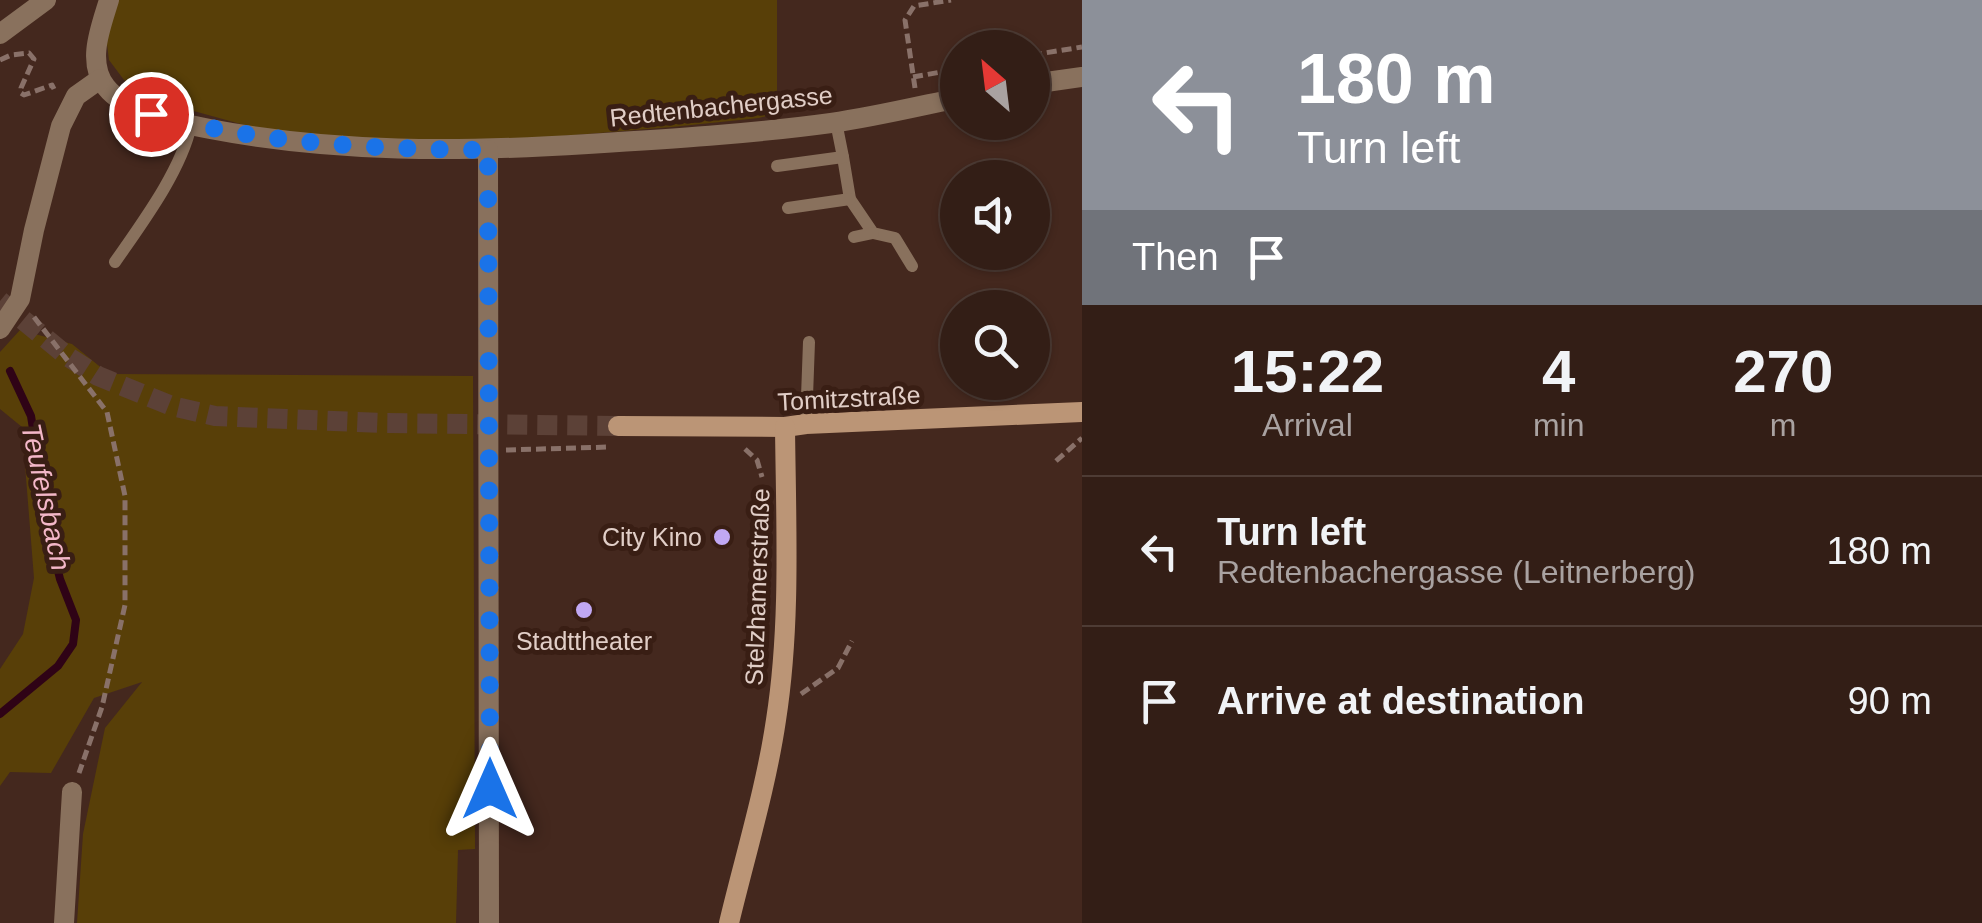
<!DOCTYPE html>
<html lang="en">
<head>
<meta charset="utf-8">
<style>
  :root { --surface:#331e16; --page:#3e2b23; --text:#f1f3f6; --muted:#a9a2a1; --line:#4e3c35 }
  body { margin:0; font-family:Arial,sans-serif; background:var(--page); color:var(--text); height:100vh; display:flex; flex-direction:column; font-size:38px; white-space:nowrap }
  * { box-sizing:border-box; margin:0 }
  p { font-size:32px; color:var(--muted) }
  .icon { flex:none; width:55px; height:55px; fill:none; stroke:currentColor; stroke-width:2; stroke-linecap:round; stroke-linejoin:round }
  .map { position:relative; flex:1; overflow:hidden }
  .side { display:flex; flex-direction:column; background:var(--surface); width:900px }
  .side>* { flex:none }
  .top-card { background:#8c9099; color:#fff; overflow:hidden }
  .needle { width:65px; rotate:332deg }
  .tools { position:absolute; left:940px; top:30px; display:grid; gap:20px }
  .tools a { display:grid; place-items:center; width:110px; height:110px; border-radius:50%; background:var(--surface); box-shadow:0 2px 8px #0004,0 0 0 2px var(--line); font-size:50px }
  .pin { position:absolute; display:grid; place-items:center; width:85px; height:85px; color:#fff; margin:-42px; border:5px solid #fff; border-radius:50%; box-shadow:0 2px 10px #0007 }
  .me { position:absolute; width:110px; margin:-55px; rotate:0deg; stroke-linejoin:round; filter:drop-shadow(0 0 8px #0008) }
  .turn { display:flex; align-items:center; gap:35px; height:210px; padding:0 50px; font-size:45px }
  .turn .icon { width:130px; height:130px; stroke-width:2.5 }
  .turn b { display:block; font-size:70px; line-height:85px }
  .then { display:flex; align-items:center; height:95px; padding:0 50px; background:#0003; gap:20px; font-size:38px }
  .eta { display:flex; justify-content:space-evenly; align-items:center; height:170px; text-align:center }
  .eta b { font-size:60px; font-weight:700; line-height:70px }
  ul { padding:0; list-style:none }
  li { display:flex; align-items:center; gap:30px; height:150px; padding:0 50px; border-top:2px solid var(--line) }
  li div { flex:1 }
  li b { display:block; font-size:38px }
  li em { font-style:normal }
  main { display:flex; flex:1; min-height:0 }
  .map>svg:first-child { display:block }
  .green { fill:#583f08 }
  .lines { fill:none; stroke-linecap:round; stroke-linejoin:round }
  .stream { stroke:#2f0316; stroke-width:8 }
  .secondary-tunnel { stroke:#5c4137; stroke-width:20; stroke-dasharray:20 10; stroke-linecap:butt }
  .path { stroke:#897169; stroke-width:5; stroke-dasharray:10 5; stroke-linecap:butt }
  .lane { stroke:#89715d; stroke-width:12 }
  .street { stroke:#89715d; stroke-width:20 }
  .secondary { stroke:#bb9576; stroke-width:20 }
  .route { stroke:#1a73e8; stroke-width:18; stroke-dasharray:0 32.4 }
  .poi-dot { fill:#c1a8f3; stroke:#391e14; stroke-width:4 }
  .labels { text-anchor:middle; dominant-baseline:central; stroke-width:10; stroke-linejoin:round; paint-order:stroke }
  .street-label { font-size:25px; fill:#e1cec7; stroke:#391e14 }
  .poi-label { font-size:25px; fill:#e1cec7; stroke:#391e14; text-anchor:end }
  .water-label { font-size:28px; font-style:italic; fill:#f3b7c8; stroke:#391e14 }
</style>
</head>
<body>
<main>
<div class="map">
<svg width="1082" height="923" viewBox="0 0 1082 923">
  <rect width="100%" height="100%" fill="#44281e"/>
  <!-- green -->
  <g class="green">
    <polygon points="116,0 777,0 777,113 759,118 672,127 464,144 317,136 262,130 154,100 124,80 109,60 107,44 110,17"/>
    <polygon points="20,330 72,344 109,374 473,376 475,849 458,850 456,923 77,923 83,834 105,728 142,682 94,698 51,773 10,772 0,786 0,669 23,634 34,578 22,427 0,409 0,352"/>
  </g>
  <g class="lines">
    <!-- stream -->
    <polyline class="stream" points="0,714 58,666 73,644 76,620 60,579 51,542 31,416 10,371"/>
    <!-- secondary-tunnel -->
    <polyline class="secondary-tunnel" points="0,301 67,356 98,376 172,406 215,416 383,423 618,426"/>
    <!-- path -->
    <g class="path">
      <polyline points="1032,55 1082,47"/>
      <polyline points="0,60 11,55 29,53 34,59 21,88 21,93 24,95 52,85 54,89"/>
      <polyline points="913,77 958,69"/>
      <polyline points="915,88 905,20 914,6 951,0"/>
      <polyline points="34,317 107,412 125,496 125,605 102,707 79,773"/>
      <polyline points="745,449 757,460 762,477"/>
      <polyline points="506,450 610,447"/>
      <polyline points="1056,461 1082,438"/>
      <polyline points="801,694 838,668 852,641"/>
    </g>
    <!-- lane -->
    <g class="lane">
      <polyline points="843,157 850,199 873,233 895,238 912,266"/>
      <polyline points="777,166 843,157 836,122"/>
      <polyline points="788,208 850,199"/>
      <polyline points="854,237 873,233"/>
      <path d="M 115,262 C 142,223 181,171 191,125"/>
      <polyline points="806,424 809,342"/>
    </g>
    <!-- street -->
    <g class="street">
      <path d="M 109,0 C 101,27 86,62 106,87 C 126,113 178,123 210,129 C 335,153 461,152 588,144 C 669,139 750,134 831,123 C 873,117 915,107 958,98"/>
      <polyline points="0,34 46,0"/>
      <polyline points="1032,84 1082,77"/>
      <polyline points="488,150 489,923"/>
      <polyline points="0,329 20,299 34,230 61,126 76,96 100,79"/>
      <polyline points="64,923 72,792"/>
    </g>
    <!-- secondary -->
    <g class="secondary">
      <polyline points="618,426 785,427 806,424 1082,412"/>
      <path d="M 729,923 C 745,856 766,788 776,720 C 791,624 786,524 785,427"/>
    </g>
  </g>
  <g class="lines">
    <!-- route -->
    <path class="route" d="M 151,114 C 262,144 374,149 488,150 L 490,789"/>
  </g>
  <!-- markers -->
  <g class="poi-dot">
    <circle cx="722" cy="537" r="10"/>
    <circle cx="584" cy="610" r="10"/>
  </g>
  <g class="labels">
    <!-- street labels -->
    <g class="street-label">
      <text transform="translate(721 106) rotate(-6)">Redtenbachergasse</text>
      <text transform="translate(849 398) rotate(-3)">Tomitzstraße</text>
      <text transform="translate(757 587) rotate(-88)">Stelzhamerstraße</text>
    </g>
    <!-- poi labels -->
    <g class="poi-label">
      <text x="702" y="537">City Kino</text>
      <text x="584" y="641" text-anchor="middle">Stadttheater</text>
    </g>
    <!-- water labels -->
    <g class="water-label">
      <text transform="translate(46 497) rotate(78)">Teufelsbach</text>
    </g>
  </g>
</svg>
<div class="tools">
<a><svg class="needle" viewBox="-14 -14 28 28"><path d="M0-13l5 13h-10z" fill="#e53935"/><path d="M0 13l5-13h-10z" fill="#a9a2a1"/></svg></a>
<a><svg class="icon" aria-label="sound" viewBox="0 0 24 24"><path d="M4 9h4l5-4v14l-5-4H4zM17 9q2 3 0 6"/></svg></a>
<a><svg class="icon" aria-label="search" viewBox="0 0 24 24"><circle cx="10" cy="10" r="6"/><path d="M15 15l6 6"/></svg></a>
</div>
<div class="pin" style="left:151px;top:114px;background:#d93025"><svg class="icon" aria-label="arrive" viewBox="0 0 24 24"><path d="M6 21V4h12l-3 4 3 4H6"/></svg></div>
<svg class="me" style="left:490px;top:789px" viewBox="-20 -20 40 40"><path d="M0-17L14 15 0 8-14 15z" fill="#1a73e8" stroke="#fff" stroke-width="4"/></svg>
</div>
<section class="side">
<div class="top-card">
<div class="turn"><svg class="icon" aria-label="left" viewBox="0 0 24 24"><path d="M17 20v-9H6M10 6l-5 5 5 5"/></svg><div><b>180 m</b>Turn left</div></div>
<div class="then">Then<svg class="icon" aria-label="arrive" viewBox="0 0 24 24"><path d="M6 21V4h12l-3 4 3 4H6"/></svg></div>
</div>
<div class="eta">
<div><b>15:22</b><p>Arrival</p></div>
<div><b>4</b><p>min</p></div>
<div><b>270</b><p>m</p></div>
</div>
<ul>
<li><svg class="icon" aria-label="left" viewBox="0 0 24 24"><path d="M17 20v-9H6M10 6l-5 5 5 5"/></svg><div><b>Turn left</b><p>Redtenbachergasse (Leitnerberg)</p></div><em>180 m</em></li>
<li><svg class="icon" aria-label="arrive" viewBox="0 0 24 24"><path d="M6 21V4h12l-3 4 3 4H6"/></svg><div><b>Arrive at destination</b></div><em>90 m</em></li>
</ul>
</section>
</main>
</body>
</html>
